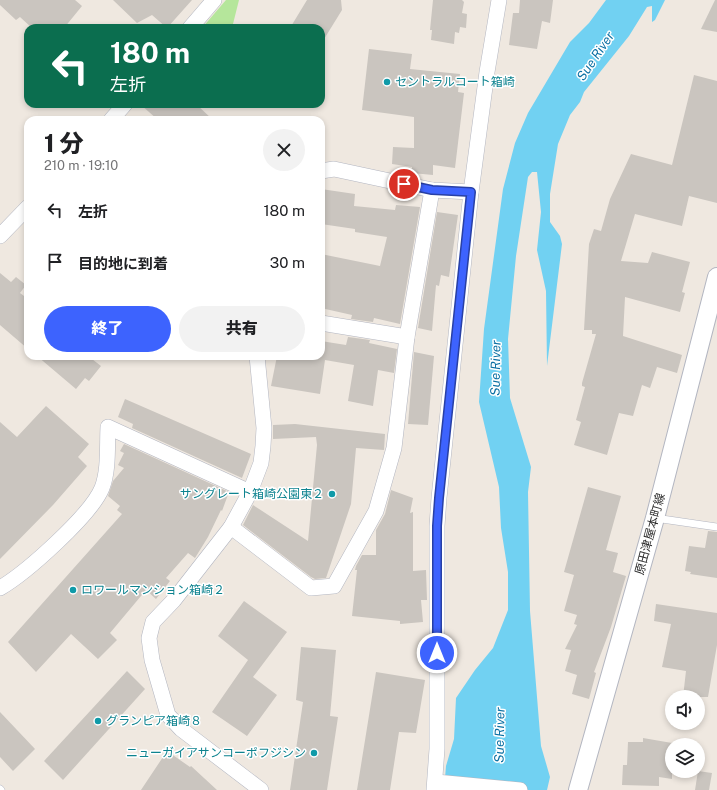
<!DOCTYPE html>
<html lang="ja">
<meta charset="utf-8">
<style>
:root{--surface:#fff;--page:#f2f2f2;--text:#202124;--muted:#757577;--accent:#3d63fe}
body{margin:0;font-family:"Public Sans","Noto Sans JP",sans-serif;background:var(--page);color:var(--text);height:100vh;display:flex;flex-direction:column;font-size:15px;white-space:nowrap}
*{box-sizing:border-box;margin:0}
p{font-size:13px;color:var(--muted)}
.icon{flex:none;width:22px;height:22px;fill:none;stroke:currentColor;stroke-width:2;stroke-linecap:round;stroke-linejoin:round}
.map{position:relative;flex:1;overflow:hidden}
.drawer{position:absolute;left:24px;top:116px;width:301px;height:244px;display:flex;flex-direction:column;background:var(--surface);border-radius:12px;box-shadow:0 2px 6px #0003}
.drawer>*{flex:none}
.guide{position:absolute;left:24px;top:24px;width:301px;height:84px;border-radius:12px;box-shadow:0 2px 6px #0003;background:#0b6e4f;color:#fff;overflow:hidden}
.buttons{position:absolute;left:665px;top:690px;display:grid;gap:8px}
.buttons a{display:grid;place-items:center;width:40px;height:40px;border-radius:50%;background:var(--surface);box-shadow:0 2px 6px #0003;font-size:20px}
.pin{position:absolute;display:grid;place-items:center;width:34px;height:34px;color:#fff;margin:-17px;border:2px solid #fff;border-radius:50%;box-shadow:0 1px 4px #0007}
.me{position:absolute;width:44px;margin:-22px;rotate:0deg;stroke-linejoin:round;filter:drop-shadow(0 0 3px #0008)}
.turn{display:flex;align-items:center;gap:14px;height:84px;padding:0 20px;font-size:18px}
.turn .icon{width:52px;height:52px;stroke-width:2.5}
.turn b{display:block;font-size:28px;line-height:34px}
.round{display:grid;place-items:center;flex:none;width:42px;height:42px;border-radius:21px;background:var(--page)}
.headline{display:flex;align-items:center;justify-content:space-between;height:68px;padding:0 20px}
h1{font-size:24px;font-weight:800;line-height:30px}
.cta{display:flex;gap:8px;margin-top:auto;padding:8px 20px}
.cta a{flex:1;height:46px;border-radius:24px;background:var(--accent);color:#fff;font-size:16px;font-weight:800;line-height:46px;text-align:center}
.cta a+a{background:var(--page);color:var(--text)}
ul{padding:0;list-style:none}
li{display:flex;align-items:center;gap:12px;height:52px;padding:0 20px}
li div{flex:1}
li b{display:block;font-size:15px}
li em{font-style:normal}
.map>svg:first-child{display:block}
.green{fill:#b5e69b}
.water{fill:#71d1f2}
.building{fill:#cac5bf}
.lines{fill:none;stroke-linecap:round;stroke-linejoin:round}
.service-casing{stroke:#b3b6c1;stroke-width:8}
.minor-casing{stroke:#b3b6c1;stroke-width:16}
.tertiary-casing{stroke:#b3b6c1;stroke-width:20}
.service{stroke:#fff;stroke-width:7}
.minor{stroke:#fff;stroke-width:15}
.tertiary{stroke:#fff;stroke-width:18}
.route-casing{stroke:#2840a5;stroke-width:10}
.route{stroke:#3d63fe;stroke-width:7}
.culture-dot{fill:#0f9aa8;stroke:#fff;stroke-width:1.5}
.labels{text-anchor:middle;stroke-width:3;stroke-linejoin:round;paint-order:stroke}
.culture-label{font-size:12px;fill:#0d838f;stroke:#fff;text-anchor:start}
.street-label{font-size:12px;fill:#2d2d2d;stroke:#fff}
.water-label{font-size:13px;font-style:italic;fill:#0b70a3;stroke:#fff}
</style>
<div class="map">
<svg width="717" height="790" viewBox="0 0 717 790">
<rect width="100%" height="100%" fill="#efe8e0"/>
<path class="green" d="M226 0H239L232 28H202Z"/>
<path class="water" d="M606 0H665L655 20 652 22V6L647 7 629 36 584 92 580 102 570 115 558 144 550 194V222L560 236 562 244 547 366 546 291 537 250 541 212 537 172H532L528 177 516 256 508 339 510 398 531 467 528 492 530 611 541 746 550 777 547 790H444L446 766 454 739 456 698 475 670 493 648 508 610V572L501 528 499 487 479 402 484 329 503 189 515 143 528 113 570 42 589 23Z"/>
<g class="building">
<path d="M0 0H75L82 6 64 28H32L20 17 16 20 0 5Z"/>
<path d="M113 0H192L167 28 152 15 137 23Z"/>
<path d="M307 0H341L342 10 321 44V28H290Z"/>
<path d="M433 0H462L464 2 462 13 467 14 466 28 460 27 459 33 455 32 454 44 431 40 432 30H430Z"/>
<path d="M520 0H553L550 23 542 21 537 49 509 45 513 13H519Z"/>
<path d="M715 0H717V32L701 29Z"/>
<path d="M369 49 412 54 410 69 460 74 458 92 464 93 455 168 433 165V175L412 173V167L392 164 393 147 414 148V117L362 110Z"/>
<path d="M694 75 717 81V203L689 196 682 226 635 214 621 261 648 263 652 252 690 262 682 292 685 293 680 312 625 297 623 336 682 355 677 373 657 367 650 388 642 385 633 416 619 413 607 455 574 445 581 422 576 420 585 387 582 386V383L596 334H592V330H584L589 244 594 229 601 231 610 199 631 154 672 165Z"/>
<path d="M140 104H196L213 120H158Z"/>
<path d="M321 189 355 194 354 206 395 210 396 205 420 207 400 324 374 318 373 322 351 319 352 315 321 308V254L380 266 387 237 355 232V229L321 224Z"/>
<path d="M437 212 458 215 449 277 441 275 439 286 436 285 432 331 418 328Z"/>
<path d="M0 273 11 282 16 277 26 285 20 293 28 299V349L0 325Z"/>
<path d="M348 337 370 340 369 343 397 349 394 373 378 370 373 406 348 401 354 365 325 360 320 394 271 386 277 356H321V341L346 345Z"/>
<path d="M414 352 434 356 428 425 408 424Z"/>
<path d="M37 356H88L101 366 89 381 85 378 76 389Z"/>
<path d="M125 399 251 454 242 478 132 428 133 424 118 417Z"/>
<path d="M46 406 89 444 78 457 87 466 53 505 0 559V422L17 437Z"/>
<path d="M295 424 385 434 384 450 356 448 351 504 326 578 315 579 311 577 243 525 253 505 308 541 317 445 316 437 273 439V425Z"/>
<path d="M124 444 229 492 222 511 221 510 208 537 195 558 188 553 166 578 170 581 156 599 146 590 110 633 117 640 98 659 71 634 36 672 8 642 122 514 117 510 120 506 108 496 113 481 124 468 118 465 124 453 120 451Z"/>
<path d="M588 487 621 496 606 550 618 553 613 572 626 576 611 627 594 672 596 673 589 699 572 694 577 675 565 671 571 650 565 649 577 625 574 624 577 615 564 611 574 575 564 572Z"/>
<path d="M391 490 413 498 410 513 413 512V571L426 570 427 600H421L423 622 400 624V621L352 616 357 570H355L356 566 362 555H376V530L385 514Z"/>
<path d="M708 531 717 532V578L690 574 691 572 685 571 689 546 705 548Z"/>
<path d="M244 601 287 632 253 677 277 695 247 736 212 712 248 660 218 636Z"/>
<path d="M656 604 717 613V645L708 697H683L686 671 662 667 671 624 654 621Z"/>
<path d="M301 647 336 650 330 716 338 717 327 790H290L303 702 296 700Z"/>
<path d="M127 671 145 689 63 780 44 761Z"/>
<path d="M376 672 425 680 416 733 399 732 390 790H357Z"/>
<path d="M0 712 35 749 13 771 0 757Z"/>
<path d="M643 738 672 743V779L659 777V786L622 785 623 765H627L628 742H643Z"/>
<path d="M167 751 190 767 191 766 217 790H141Z"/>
<path d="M698 771 712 773 709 790H695Z"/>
</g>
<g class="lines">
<defs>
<g id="service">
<path d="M655 518 717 527"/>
<path d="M0 789 1 790"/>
</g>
<g id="minor">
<path d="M190 28 214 0"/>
<path d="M111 120 125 104"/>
<path d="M321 171 334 169 432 190 471 192"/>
<path d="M0 236 28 207"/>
<path d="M321 323 407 337"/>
<path d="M257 356 264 428 263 446 261 463 250 492 231 527 174 600 153 622 149 638 152 660 168 715 181 729 261 790"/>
<path d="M231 527 311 588 334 586 376 511 394 448 407 337 432 190"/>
<path d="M0 588C26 573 91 515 102 488 109 470 107 446 108 427L250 492"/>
<path d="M436 782 520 790"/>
<path d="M434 790 437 749V526L439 498 471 192 487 72 499 0"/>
</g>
<path id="tertiary" d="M578 790 655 518 717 277"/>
</defs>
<use href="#service" class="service-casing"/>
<use href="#minor" class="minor-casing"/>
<use href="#tertiary" class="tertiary-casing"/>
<use href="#service" class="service"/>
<use href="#minor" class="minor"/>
<use href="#tertiary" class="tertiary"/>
</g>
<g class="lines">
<defs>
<path id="route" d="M404 184 432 190 471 192 439 498 437 526V653"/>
</defs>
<use href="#route" class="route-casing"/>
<use href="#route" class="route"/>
</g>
<g class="culture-dot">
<circle cx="387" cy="82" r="4"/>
<circle cx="332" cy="494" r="4"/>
<circle cx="73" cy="590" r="4"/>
<circle cx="98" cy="721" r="4"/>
<circle cx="314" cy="753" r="4"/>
</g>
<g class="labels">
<g class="culture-label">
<text x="395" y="86">セントラルコート箱崎</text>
<text x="324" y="498" text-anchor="end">サングレート箱崎公園東２</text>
<text x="81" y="594">ロワールマンション箱崎２</text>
<text x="106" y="725">グランピア箱崎８</text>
<text x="306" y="757" text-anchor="end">ニューガイアサンコーポフジシン</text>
</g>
<g class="street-label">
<text transform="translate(650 534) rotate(-75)" y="4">原田津屋本町線</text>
</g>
<g class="water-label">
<text transform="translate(595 56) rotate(-56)" y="5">Sue River</text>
<text transform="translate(495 368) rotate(-89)" y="5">Sue River</text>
<text transform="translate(499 735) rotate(-89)" y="5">Sue River</text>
</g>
</g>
</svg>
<div class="buttons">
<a><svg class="icon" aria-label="sound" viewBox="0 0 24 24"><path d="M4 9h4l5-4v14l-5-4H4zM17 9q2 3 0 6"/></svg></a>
<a><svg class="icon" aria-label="layers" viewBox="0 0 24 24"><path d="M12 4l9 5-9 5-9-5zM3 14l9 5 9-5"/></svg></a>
</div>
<div class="pin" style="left:404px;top:184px;background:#d93025"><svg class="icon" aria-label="arrive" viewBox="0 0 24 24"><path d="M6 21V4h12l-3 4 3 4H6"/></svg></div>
<svg class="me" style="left:437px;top:653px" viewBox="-20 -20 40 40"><circle r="17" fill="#3d63fe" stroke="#fff" stroke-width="3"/><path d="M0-11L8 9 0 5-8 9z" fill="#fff"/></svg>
<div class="guide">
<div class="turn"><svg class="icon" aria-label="left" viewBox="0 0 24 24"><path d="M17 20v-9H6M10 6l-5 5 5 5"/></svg><div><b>180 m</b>左折</div></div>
</div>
<section class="drawer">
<div class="headline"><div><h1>1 分</h1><p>210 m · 19:10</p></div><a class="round"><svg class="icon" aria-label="close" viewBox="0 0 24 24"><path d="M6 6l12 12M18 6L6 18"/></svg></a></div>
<ul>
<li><svg class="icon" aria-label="left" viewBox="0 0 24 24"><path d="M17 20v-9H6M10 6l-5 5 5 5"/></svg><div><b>左折</b></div><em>180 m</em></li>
<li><svg class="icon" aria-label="arrive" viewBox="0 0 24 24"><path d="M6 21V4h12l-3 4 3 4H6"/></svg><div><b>目的地に到着</b></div><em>30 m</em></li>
</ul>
<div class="cta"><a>終了</a><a>共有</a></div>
</section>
</div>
